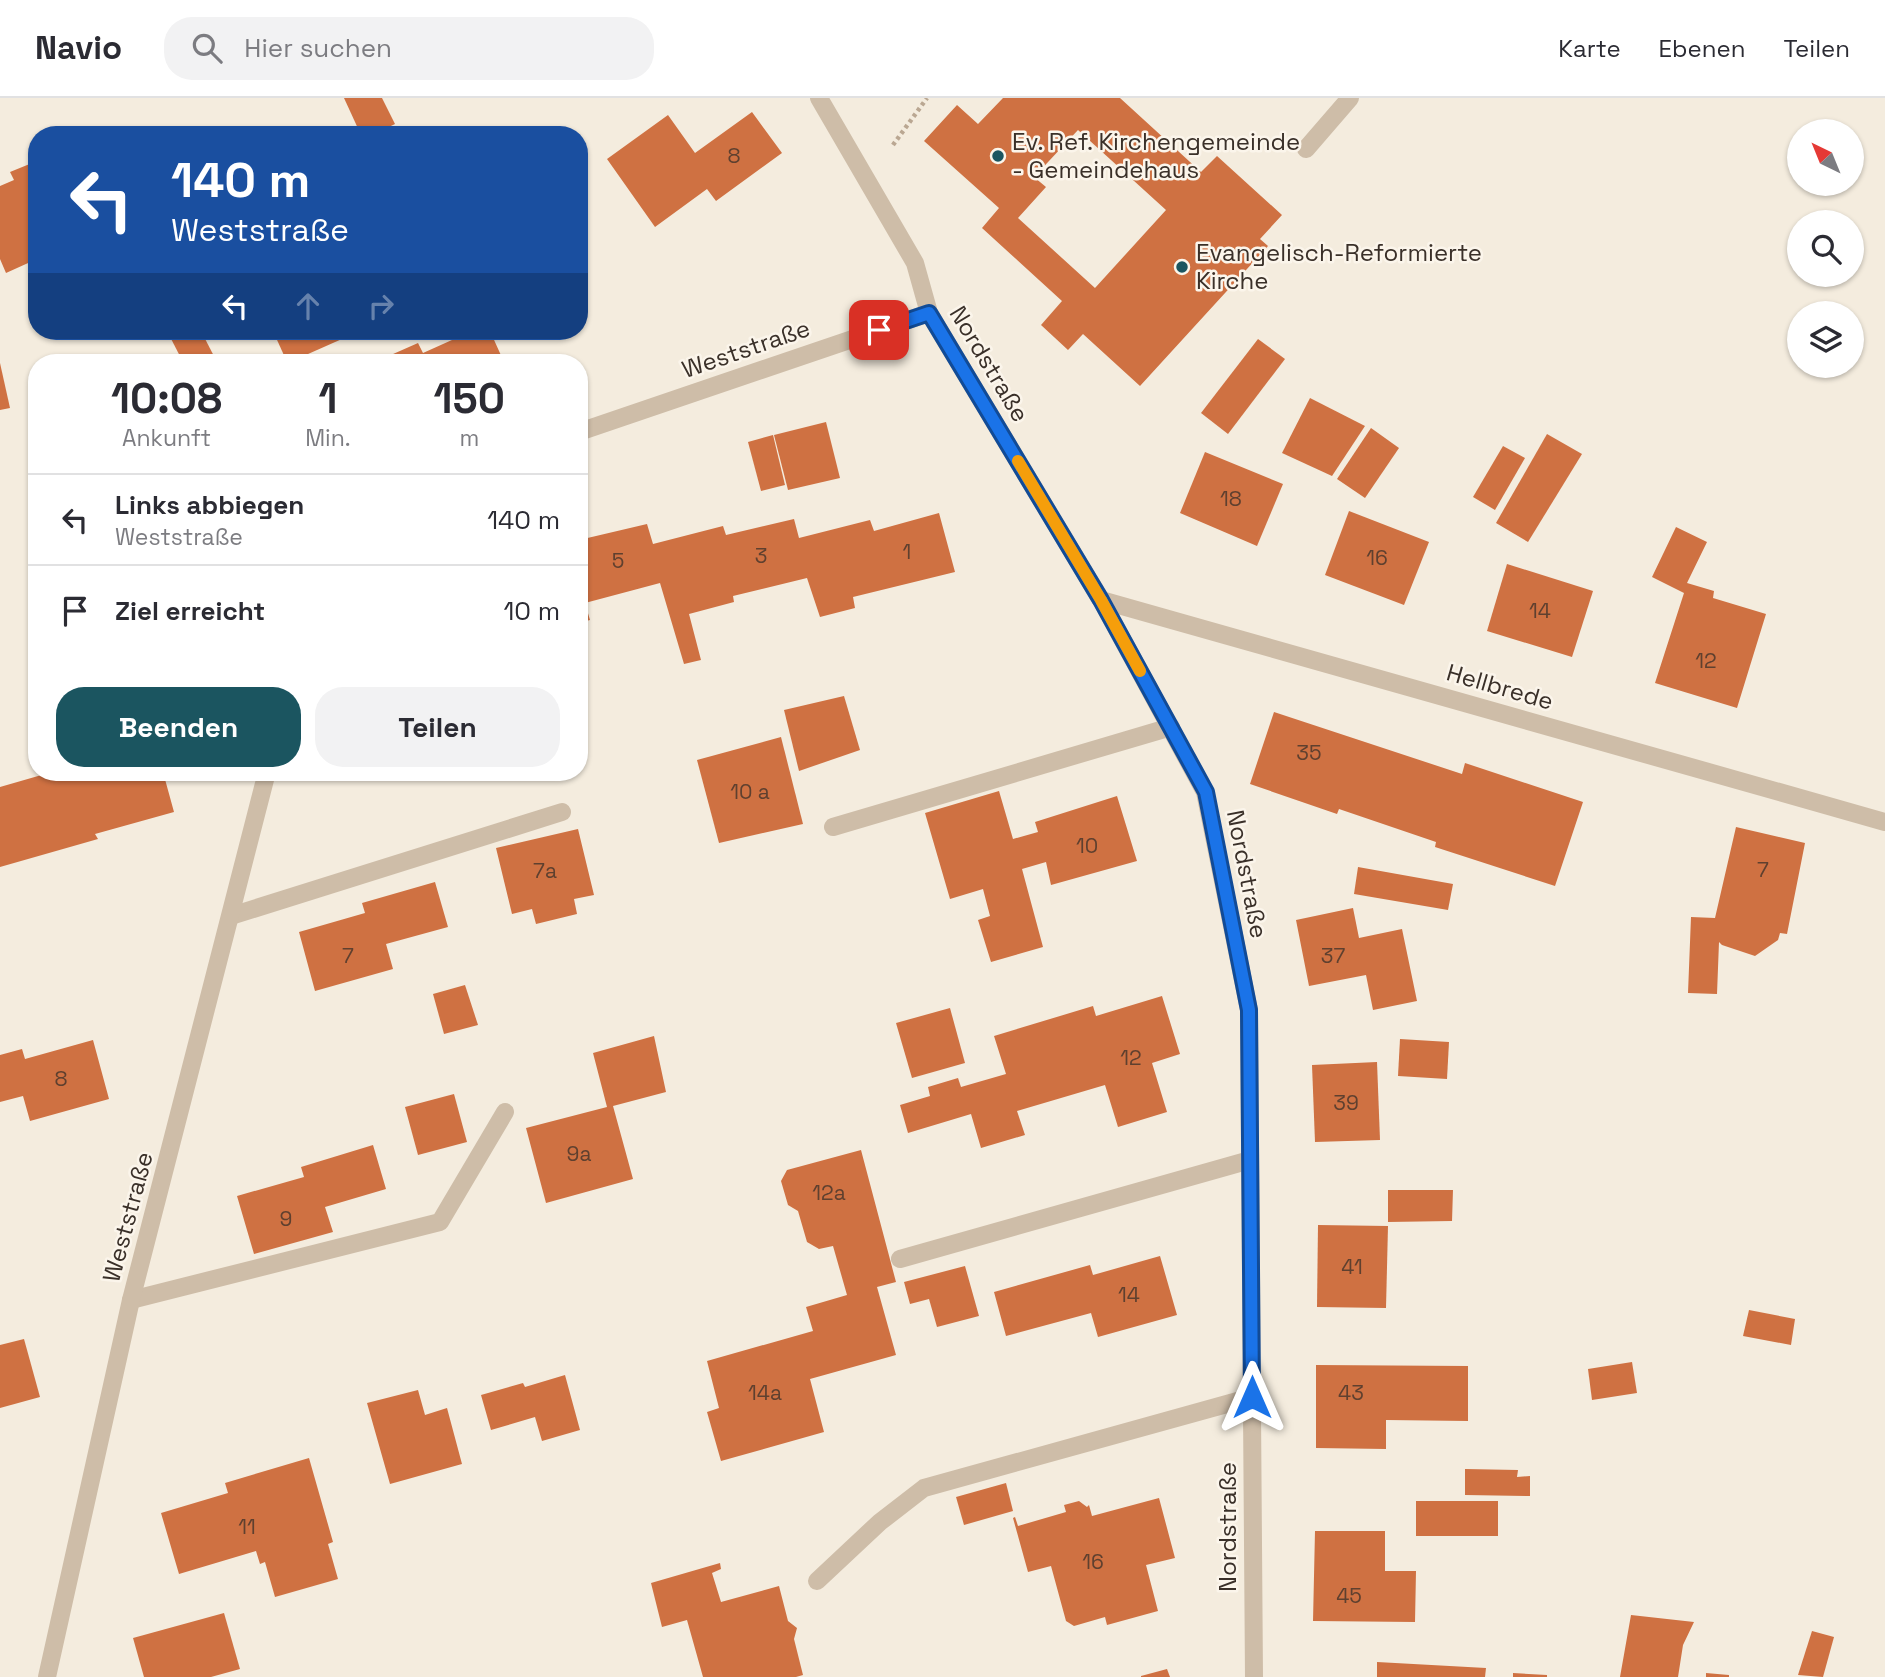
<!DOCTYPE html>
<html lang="de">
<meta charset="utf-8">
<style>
:root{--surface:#fff;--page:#f2f2f3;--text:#2b2b33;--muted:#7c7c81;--line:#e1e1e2;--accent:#1b5560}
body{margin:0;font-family:"Space Grotesk",sans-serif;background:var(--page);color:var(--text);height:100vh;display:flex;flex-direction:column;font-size:26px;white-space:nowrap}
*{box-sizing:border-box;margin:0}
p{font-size:23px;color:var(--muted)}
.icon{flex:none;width:38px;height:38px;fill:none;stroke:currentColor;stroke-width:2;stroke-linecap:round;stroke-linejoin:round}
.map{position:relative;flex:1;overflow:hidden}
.drawer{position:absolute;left:28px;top:256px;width:560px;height:427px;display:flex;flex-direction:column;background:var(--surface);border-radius:28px;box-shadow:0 2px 5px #0004}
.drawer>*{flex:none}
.banner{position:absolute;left:28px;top:28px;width:560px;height:214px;border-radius:28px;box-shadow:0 2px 5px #0004;background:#1a4fa0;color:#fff;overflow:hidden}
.needle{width:46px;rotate:317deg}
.tools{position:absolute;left:1787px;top:21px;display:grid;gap:14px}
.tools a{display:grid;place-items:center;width:77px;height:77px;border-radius:50%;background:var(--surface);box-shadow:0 2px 5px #0004;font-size:35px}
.pin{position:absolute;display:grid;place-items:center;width:60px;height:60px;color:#fff;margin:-30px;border-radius:14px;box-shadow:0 4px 10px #0006}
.me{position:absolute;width:77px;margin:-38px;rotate:0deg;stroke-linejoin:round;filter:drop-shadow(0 0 5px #0008)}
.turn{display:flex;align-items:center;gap:24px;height:147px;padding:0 28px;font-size:32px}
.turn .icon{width:91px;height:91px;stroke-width:2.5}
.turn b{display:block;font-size:49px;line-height:60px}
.lanes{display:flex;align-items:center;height:66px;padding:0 28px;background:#0003;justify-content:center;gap:35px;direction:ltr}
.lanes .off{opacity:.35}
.eta{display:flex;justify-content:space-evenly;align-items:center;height:119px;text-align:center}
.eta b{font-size:42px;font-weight:700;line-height:49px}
.primary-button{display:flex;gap:14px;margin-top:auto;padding:14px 28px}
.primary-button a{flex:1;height:80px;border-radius:28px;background:var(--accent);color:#fff;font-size:28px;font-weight:700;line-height:80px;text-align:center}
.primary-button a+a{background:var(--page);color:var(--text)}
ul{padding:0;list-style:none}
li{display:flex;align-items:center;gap:21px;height:91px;padding:0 28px;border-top:2px solid var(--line)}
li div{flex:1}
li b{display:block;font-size:26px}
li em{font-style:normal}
header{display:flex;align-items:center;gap:42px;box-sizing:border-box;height:98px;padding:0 35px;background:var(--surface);border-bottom:2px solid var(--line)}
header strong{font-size:33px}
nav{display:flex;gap:38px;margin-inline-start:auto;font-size:24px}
.search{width:490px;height:63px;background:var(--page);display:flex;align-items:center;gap:18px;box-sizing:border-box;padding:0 24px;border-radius:28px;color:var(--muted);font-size:26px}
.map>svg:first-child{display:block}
.building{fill:#cf7142;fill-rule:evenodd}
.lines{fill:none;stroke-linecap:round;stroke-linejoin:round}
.path{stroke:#baa792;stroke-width:4.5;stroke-dasharray:3.5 3.5;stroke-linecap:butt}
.service{stroke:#cebda8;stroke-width:18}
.minor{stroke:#cebda8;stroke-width:18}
.route-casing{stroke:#114b97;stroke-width:18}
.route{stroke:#1a73e8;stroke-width:12}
.slow{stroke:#f59e0b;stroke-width:12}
.poi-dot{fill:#1b5560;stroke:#fbf5eb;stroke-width:2.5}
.labels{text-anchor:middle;stroke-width:5;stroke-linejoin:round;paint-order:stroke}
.number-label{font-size:21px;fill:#5f402f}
.poi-label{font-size:24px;fill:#3a3029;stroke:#fbf5eb;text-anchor:start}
.street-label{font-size:24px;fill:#3a3029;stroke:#fbf5eb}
</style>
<header>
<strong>Navio</strong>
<div class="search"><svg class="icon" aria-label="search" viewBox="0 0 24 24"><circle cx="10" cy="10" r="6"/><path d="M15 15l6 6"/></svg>Hier suchen</div>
<nav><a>Karte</a><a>Ebenen</a><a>Teilen</a></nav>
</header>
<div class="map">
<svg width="1885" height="1579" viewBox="0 0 1885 1579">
<rect width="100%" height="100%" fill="#f4ecde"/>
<g class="building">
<path d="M344 0H382L395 26 372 37H361Z"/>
<path d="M1003 0H1120L1201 74 1217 58 1282 117 1260 141 1268 148 1140 288 1083 236 1068 252 1041 227 1062 203 982 130 999 110 924 43 957 7 978 26ZM1078 32 1166 112 1095 190 1018 120 1046 89 1034 79Z"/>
<path d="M752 14 782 55 716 103 707 91 655 129 607 61 668 17 695 55Z"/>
<path d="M37 63V161L6 175 0 161V88L14 82 10 74Z"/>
<path d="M167 233H201L217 264H183Z"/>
<path d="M273 233H360L290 264H287Z"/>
<path d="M472 233H490L504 264H375L418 245 423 255Z"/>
<path d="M1258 241 1285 261 1228 336 1201 315Z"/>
<path d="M0 265 10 310 0 312Z"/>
<path d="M1310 300 1365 328 1332 378 1282 355Z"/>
<path d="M826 324 840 380 788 392 774 337Z"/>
<path d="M1371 330 1399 350 1365 400 1337 381Z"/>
<path d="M1547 336 1582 356 1528 444 1496 425Z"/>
<path d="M773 337 785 387 761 393 748 344Z"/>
<path d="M1503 348 1525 360 1495 412 1473 399Z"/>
<path d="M1205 354 1283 386 1257 448 1180 415Z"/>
<path d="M1349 413 1429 444 1404 507 1325 477Z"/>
<path d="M939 415 955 474 853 499 855 510 820 519 807 480 733 498 734 504 689 516 701 562 684 566 660 485 585 505 590 522 579 525V442L647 426 653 446 723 428 726 437 794 421 799 440 870 422 874 433Z"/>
<path d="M1676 429 1707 444 1687 485 1714 493 1713 500 1766 516 1737 610 1655 585 1684 495 1652 479Z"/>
<path d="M1507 466 1593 493 1572 559 1487 533Z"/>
<path d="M844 598 860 652 799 673 784 612Z"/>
<path d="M1274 614 1462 676 1465 665 1583 704 1555 788 1435 749 1436 744 1339 711 1337 716 1250 686Z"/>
<path d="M781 639 803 726 719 745 697 662Z"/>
<path d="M52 674H163L174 714 95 736 98 741 0 769V689Z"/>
<path d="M999 693 1013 741 1038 734 1035 724 1117 698 1137 763 1051 787 1046 764 1022 771 1043 849 991 864 978 822 990 818 983 791 950 801 925 715Z"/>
<path d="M1736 729 1805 745 1787 836 1780 835 1778 842 1755 858 1722 847 1719 844 1717 896 1688 895 1691 819 1715 820Z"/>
<path d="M578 731 594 797 574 801 577 816 536 826 532 811 512 816 496 750Z"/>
<path d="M1358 769 1453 786 1448 812 1354 796Z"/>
<path d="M435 784 448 829 386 846 393 871 315 893 299 834 365 815 362 805Z"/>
<path d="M1353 810 1359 840 1402 831 1417 903 1373 912 1366 877 1309 888 1296 822Z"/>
<path d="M465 887 478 927 444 936 433 896Z"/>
<path d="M1162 898 1180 956 1152 965 1167 1014 1118 1029 1105 987 1017 1013 1025 1037 981 1050 971 1016 908 1035 900 1007 930 998 928 989 958 980 961 989 1006 976 994 938 1093 908 1096 918Z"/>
<path d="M950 910 965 965 912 980 896 925Z"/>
<path d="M654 938 666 994 613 1008 633 1081 546 1105 526 1030 607 1009 593 955Z"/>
<path d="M1400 941 1449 944 1447 981 1398 978Z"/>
<path d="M93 942 109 1001 30 1023 23 998 0 1004V957L22 951 25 961Z"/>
<path d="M1377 964 1380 1042 1315 1044 1312 967Z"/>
<path d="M454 996 467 1044 418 1057 405 1009Z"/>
<path d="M373 1047 386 1091 325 1109 333 1134 254 1156 237 1098 304 1079 301 1069Z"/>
<path d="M861 1052 896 1184 877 1189 896 1257 810 1281 824 1334 721 1363 707 1314 719 1310 707 1263 813 1233 806 1209 847 1197 833 1148 819 1151 807 1144 798 1113 788 1107 781 1083 787 1072Z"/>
<path d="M1388 1092H1453L1452 1123 1388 1124Z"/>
<path d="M1318 1127 1388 1128 1386 1210 1317 1209Z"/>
<path d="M1160 1158 1177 1217 1098 1239 1091 1215 1006 1238 994 1194 1090 1167 1093 1177Z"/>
<path d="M965 1168 979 1218 937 1229 929 1201 910 1206 904 1184Z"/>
<path d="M1749 1212 1795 1221 1791 1247 1743 1238Z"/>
<path d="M24 1241 40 1299 0 1310V1247Z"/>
<path d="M1632 1264 1637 1295 1592 1302 1588 1271Z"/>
<path d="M1316 1267 1468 1268V1323L1386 1322V1351L1316 1350Z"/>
<path d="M565 1277 580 1332 542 1343 535 1319 491 1332 481 1297 523 1285 525 1289Z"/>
<path d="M418 1292 425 1317 447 1310 462 1366 390 1386 367 1305Z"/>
<path d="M309 1360 333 1444 328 1446 338 1481 275 1499 265 1464 260 1466 256 1453 179 1476 161 1415 228 1395 225 1385Z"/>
<path d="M1465 1371 1518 1372 1517 1379 1530 1378V1398L1465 1397Z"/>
<path d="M1006 1385 1013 1413 964 1427 956 1399Z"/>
<path d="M1159 1400 1175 1460 1146 1467 1158 1513 1107 1527 1105 1519 1074 1528 1066 1523 1051 1468 1028 1474 1013 1420 1015 1419 1018 1428 1066 1414 1064 1407 1079 1403 1087 1409 1089 1407 1092 1418Z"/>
<rect x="1416" y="1403" width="82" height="35"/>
<path d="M1315 1433H1385V1473H1416L1415 1524 1313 1523Z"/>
<path d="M720 1465 721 1471 712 1475 721 1504 779 1488 788 1523 797 1530 794 1541 803 1577 796 1579H703L687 1522 662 1529 651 1485Z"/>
<path d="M224 1515 240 1571 211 1579H144L133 1540Z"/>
<path d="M1631 1517 1694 1524 1683 1547 1678 1579H1620Z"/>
<path d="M1812 1533 1834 1539 1823 1579 1798 1577Z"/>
<path d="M1377 1564 1486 1570 1485 1579H1377Z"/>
<path d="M1167 1571 1170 1579H1141V1578Z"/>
<path d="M1513 1575 1547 1577V1579H1513Z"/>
<path d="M1706 1575 1729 1577V1579H1706Z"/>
</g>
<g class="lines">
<path class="path" d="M893 47 927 0"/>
<g class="service">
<path d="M1306 51 1350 0"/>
<path d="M833 729 1171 629"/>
<path d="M231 818 562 714"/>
<path d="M900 1161 1250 1062"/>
<path d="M131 1202 440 1124 505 1014"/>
<path d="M817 1483 880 1424 924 1390 1252 1299"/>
</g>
<g class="minor">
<path d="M819 0 915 165 929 215 1101 502 1205 694 1249 912 1254 1579"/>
<path d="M579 334 929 215"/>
<path d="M1101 502 1885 724"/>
<path d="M47 1579 131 1202 267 674"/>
</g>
</g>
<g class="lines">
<defs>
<path id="route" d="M879 232 929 215 1101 502 1206 694 1249 912 1252 1299"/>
</defs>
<use href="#route" class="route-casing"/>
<use href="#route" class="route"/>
<path class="slow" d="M1018 363 1101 502 1140 573"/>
</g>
<g class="poi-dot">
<circle cx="998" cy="58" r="7"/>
<circle cx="1182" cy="169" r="7"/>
</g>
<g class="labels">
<g class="number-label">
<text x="734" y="65">8</text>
<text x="1231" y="408">18</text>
<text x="907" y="461">1</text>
<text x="761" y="465">3</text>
<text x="1377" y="467">16</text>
<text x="618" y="470">5</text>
<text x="1540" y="520">14</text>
<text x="1706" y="570">12</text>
<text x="1309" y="662">35</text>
<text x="750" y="701">10 a</text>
<text x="1087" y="755">10</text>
<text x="1763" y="779">7</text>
<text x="545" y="780">7a</text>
<text x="348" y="865">7</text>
<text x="1333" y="865">37</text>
<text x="1131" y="967">12</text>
<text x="61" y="988">8</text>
<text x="1346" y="1012">39</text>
<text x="579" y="1063">9a</text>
<text x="829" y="1102">12a</text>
<text x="286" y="1128">9</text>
<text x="1352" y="1176">41</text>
<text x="1129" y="1204">14</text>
<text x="765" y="1302">14a</text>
<text x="1351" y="1302">43</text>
<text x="247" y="1436">11</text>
<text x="1093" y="1471">16</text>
<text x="1349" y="1505">45</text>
</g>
<g class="poi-label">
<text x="1012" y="52">Ev. Ref. Kirchengemeinde<tspan x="1012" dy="28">- Gemeindehaus</tspan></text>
<text x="1196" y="163">Evangelisch-Reformierte<tspan x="1196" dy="28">Kirche</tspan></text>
</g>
<g class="street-label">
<text transform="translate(746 251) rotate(-19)" y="8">Weststraße</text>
<text transform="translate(989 266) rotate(59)" y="8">Nordstraße</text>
<text transform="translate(1500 589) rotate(16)" y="8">Hellbrede</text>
<text transform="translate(1247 776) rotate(79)" y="8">Nordstraße</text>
<text transform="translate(128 1119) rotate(-75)" y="8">Weststraße</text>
<text transform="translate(1228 1429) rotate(-90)" y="8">Nordstraße</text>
</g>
</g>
</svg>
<div class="tools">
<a><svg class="needle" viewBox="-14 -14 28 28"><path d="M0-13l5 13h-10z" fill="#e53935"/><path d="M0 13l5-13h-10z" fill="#7c7c81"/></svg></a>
<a><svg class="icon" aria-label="search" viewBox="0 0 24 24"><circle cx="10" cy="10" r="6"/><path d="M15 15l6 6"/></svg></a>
<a><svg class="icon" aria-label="layers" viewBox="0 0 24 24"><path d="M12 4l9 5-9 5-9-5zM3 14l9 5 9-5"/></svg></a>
</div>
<div class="pin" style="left:879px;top:232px;background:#d93025"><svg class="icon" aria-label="arrive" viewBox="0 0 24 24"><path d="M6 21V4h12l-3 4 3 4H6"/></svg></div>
<svg class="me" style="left:1252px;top:1299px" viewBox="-20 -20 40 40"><path d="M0-17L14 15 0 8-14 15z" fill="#1a73e8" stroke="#fff" stroke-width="4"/></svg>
<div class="banner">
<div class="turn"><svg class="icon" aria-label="left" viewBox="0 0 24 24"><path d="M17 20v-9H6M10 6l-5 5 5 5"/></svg><div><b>140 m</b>Weststraße</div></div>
<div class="lanes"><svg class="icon" aria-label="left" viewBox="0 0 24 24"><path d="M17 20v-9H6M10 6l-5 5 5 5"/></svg><svg class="icon off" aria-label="ahead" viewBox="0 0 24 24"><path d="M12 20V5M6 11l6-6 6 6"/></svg><svg class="icon off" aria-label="right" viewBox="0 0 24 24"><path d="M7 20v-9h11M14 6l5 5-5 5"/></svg></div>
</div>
<section class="drawer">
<div class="eta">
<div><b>10:08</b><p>Ankunft</p></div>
<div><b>1</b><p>Min.</p></div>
<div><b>150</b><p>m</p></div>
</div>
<ul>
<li><svg class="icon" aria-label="left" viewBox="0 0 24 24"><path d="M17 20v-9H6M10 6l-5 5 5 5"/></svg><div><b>Links abbiegen</b><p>Weststraße</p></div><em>140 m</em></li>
<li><svg class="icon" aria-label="arrive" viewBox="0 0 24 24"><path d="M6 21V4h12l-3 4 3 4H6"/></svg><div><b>Ziel erreicht</b></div><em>10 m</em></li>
</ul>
<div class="primary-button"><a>Beenden</a><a>Teilen</a></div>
</section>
</div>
